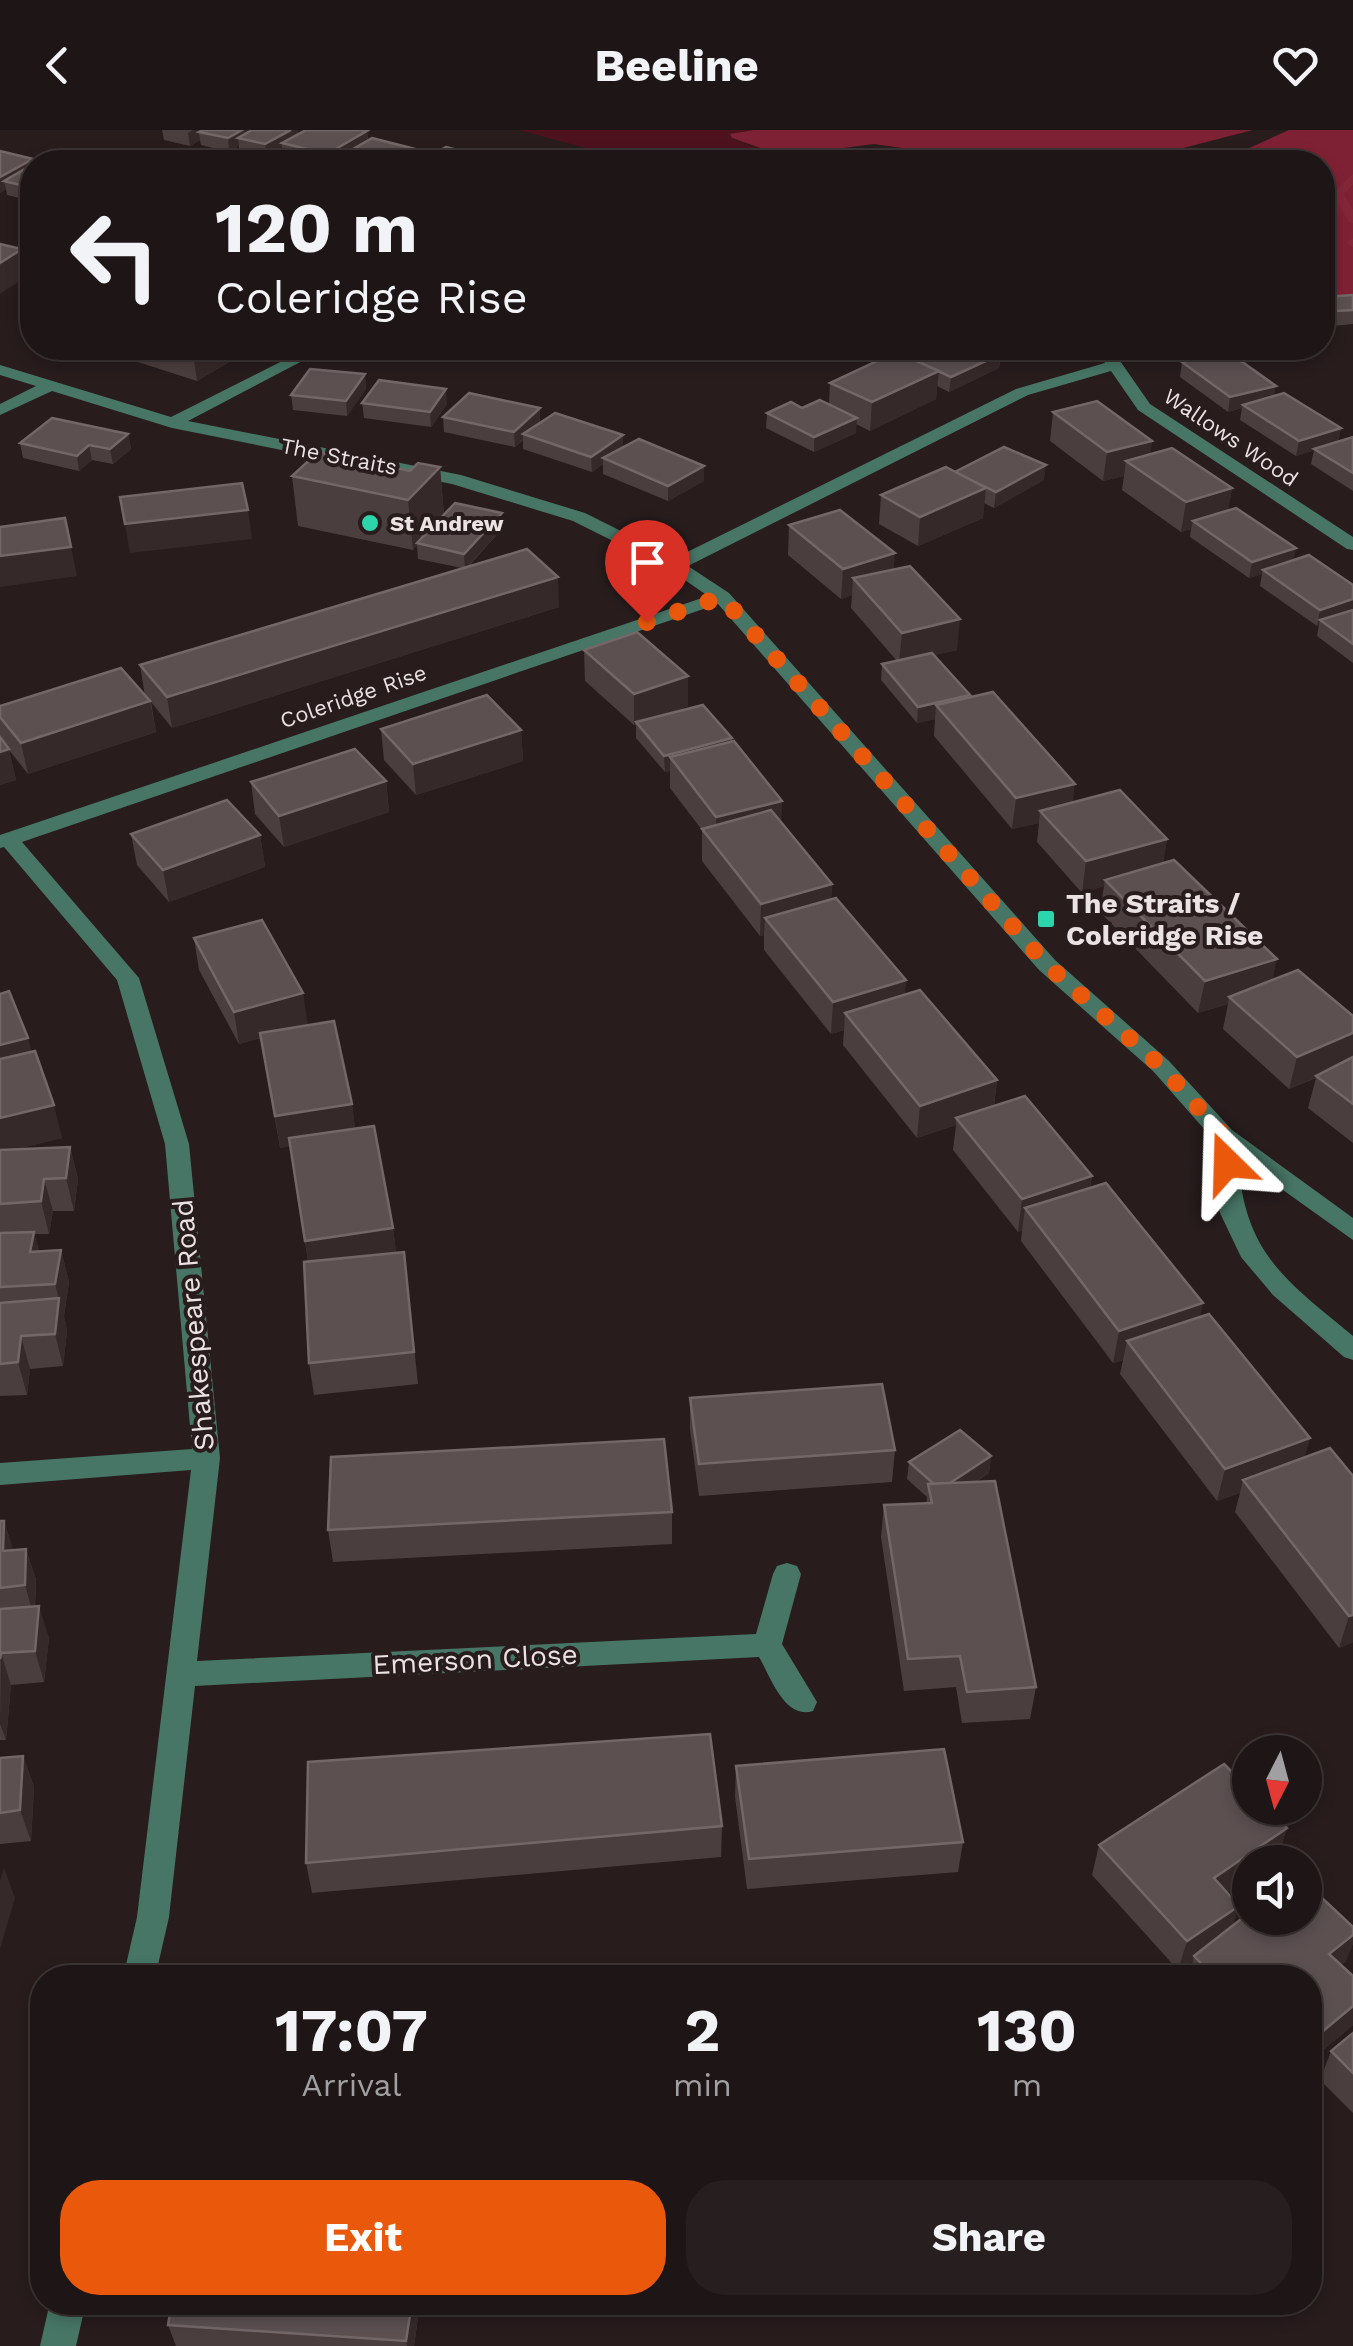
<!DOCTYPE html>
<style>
:root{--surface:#1e1516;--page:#261e1f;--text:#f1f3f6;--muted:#a19fa1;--line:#3c3435;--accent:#ea580c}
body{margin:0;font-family:"Work Sans",sans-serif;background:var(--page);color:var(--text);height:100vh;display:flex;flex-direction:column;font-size:38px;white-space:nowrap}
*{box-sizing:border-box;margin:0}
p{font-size:32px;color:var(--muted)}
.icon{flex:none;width:55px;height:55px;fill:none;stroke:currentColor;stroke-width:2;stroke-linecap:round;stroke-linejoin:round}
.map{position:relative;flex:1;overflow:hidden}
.panel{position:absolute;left:30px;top:1835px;width:1292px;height:350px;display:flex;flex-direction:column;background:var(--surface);border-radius:40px;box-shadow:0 5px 15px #0003,0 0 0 2px var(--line)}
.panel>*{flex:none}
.banner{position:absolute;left:20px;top:20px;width:1315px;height:210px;border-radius:40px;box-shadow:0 5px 15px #0003,0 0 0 2px var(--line);background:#1e1516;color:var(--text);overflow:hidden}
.needle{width:65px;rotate:186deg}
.fabs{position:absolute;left:1232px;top:1605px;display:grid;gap:20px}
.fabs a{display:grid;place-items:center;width:90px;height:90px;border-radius:50%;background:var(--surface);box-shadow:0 5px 15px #0003,0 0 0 2px var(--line);font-size:50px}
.pin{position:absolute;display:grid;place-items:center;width:85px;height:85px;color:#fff;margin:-102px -42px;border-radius:50% 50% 50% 0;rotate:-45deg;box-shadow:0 0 10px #0007}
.pin .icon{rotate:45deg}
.me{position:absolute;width:110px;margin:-55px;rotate:338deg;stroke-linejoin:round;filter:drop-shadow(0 0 8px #0008)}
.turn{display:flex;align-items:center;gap:35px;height:210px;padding:0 30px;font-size:45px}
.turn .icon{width:130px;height:130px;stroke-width:2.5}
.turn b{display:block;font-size:70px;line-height:85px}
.eta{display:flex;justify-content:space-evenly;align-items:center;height:170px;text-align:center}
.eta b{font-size:60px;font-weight:700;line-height:70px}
.cta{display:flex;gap:20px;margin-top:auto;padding:20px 30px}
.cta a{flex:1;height:115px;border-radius:40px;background:var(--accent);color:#fff;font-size:40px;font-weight:700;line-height:115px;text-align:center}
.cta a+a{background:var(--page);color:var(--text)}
header{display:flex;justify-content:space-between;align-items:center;height:130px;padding:0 30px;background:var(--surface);font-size:45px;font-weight:700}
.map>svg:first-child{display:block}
.green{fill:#4d121d}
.forest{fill:#7f2134}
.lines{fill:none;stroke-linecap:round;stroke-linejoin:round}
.stream{fill:#832638;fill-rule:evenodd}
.minor{fill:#477666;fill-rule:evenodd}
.wall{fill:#4b3e3f}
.shaded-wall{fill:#36292a}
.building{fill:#5c5051;stroke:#736768;stroke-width:2.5}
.route{stroke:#ea580c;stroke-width:18;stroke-dasharray:0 32.4}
.poi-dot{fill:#2cd5ab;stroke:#281c1d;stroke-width:4}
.labels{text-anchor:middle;stroke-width:8;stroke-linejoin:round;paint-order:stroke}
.far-street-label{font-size:22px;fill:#ebe2e3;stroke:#281c1d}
.far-poi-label{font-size:22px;font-weight:bold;fill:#ebe2e3;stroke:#281c1d;text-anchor:start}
.poi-label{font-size:28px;font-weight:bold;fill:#ebe2e3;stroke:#281c1d;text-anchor:start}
.street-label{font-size:28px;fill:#ebe2e3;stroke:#281c1d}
</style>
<header><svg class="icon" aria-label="back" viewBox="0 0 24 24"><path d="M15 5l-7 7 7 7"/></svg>Beeline<svg class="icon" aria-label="heart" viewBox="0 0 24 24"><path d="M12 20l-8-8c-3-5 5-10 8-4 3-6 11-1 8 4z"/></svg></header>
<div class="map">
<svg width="1353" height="2216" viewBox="0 0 1353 2216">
<rect width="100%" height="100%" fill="#281c1d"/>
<path class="green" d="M519 0H754L731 4 732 9 783 26 750 32H637Z"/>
<g class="forest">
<path d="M754 0H1253L1129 32 1052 29 957 32 916 20 874 14 783 26 732 8 730 4Z"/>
<path d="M1289 0H1353V179L1339 180 1323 160 1322 32H1245L1238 23Z"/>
</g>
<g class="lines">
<g class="stream">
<path d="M1353 44V54L1344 64 1353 80V93L1349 92 1332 64Z"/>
<path d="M1353 108V117L1349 116 1347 112Z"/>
</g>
<g class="minor">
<path d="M105 24 130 29 132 32 100 31V25Z"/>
<path d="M308 218H327L188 291 461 345 585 383 675 428 1016 259 1105 233 1095 218H1111L1150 274 1353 407V420L1347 419 1138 280 1111 241 1028 265 688 436 729 463 1055 830 1169 931 1232 1000 1353 1088V1110L1238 1028C1244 1123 1284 1149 1353 1206V1230L1344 1227 1273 1165 1241 1127 1220 1083 1212 1008 1153 941 1039 840 718 474 22 712 139 848 189 1014 220 1328 197 1531 756 1504 773 1444 777 1436 787 1433 797 1436 801 1444 782 1514 817 1572 813 1581C785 1590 771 1548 759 1527L195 1556 169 1787 155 1848H123L137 1787 191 1340 0 1355V1333L192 1319 165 1014 117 850 4 717 0 718V705L708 466 669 439 573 391 452 354 172 298 52 261 0 285V274L36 256 0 245V235L171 287Z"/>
<path d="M50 2172H86L76 2216H40Z"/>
</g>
</g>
<g class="wall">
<path d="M162 0H298V4L367 1 368 11 420 31 491 29V32H306L283 27 282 19 267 28 239 21V16L229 22 201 15 200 10 190 16 164 10Z"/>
<path d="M0 21 32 32V71L7 65 6 59 0 63Z"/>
<path d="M1353 165V194L1333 196 1322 184 1323 167Z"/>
<path d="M112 218H233L234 229 197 251 113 224Z"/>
<path d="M1162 218H1225L1224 222 1274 266 1341 298 1338 312 1353 307V361L1311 334 1314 320 1296 326 1240 290 1242 278 1228 282 1180 247 1182 232 1186 231H1169Z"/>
<path d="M1001 224 999 238 949 262 937 256 936 269 870 301 856 294V303L814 322 766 298 767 283 829 274 830 253 910 228Z"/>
<path d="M365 244 366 259 347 286 293 280 291 265Z"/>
<path d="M362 273 447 274 431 297 364 288Z"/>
<path d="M540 278V293L623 317 704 351 668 371 603 344V334L592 342 523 319V310L515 317 444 302 443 287Z"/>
<path d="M1053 282 1152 311 1150 324 1232 358 1228 380 1296 418 1293 430 1353 455V533L1317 506 1319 495 1317 496 1260 456 1262 444 1249 448 1190 407 1191 399 1181 402 1122 360 1124 346 1103 351 1050 311Z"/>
<path d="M128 304 131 319 113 334 92 330 79 341 23 328 20 313Z"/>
<path d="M440 337 444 385 502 383V399L468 437 559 477 172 598 151 572 156 602 28 644 9 620 16 650 0 655V576L145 566 140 535 462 438 418 429 417 415 413 420 298 396 292 346 410 341Z"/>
<path d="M955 342 1044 350 994 378 984 373 983 388 918 416 879 394 881 365Z"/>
<path d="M789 395 894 439 957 520 934 525 970 565V567L1073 672 1167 709 1163 733 1272 850 1353 886V1013L1308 978 1316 948 1289 959 1223 899 1228 874 1198 883 1100 782 1104 756 1082 763 1037 712 1039 693 1012 699 934 606 935 589 917 593 881 550 882 534 897 531 851 478 852 465 841 469 788 425Z"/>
<path d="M584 520 688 546V576L663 585 732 608V611L781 693 832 754 831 769 906 850 904 865 997 950 994 976 1092 1046 1090 1058 1200 1187 1310 1308 1304 1328 1330 1318 1353 1512 1339 1518 1235 1382 1240 1363 1217 1371 1120 1244 1123 1230 1113 1233 1021 1111 1022 1100 1018 1102 953 1020 956 995 917 1008 843 915 844 900 831 904 764 820V805L760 806 702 731V700L670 658V641L665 642 636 608V595H634L585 551Z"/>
<path d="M381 599 521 600 523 631 416 665 384 630Z"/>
<path d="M386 651 389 682 284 717 255 684 251 652Z"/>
<path d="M131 704 260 705 265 737 169 772 137 735Z"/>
<path d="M194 808 308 895 352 974 355 999 393 1098 396 1123 404 1122 418 1254 314 1265 309 1233 308 1132 291 1016 280 1018 261 908 239 914 199 840Z"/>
<path d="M0 862 32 922 62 1008 12 1020 70 1017 78 1049 74 1081H53L49 1104H34L39 1121 61 1120 69 1152 64 1186 67 1201 63 1236 30 1239 27 1265 0 1266Z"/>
<path d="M690 1268 895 1320 892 1352 699 1366 690 1300Z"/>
<path d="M991 1326 989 1343 976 1352 1036 1557 1030 1589 962 1593 956 1557 904 1561 881 1407 884 1375 926 1374 927 1367 907 1349 909 1332Z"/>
<path d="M672 1382V1414L333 1432 328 1400Z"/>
<path d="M0 1391H4L13 1420 26 1419 36 1450 35 1476 49 1508 44 1552 11 1555 6 1610H0Z"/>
<path d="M23 1626 34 1657 31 1711 0 1714V1628Z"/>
<path d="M736 1636 963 1712 958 1742 747 1759 735 1667Z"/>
<path d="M722 1696 721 1727 312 1763 306 1733Z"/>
<path d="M1287 1698 1277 1728 1250 1732V1747L1227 1763 1239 1776 1233 1795 1346 1831 1341 1835 1353 1846V1895L1310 1931V1848H1188L1193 1831 1178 1840 1092 1745 1099 1715Z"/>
<path d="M1353 1903V1983L1320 1950 1331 1921Z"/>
<path d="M172 2172H454V2175L420 2173 414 2216H176L168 2195Z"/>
</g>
<g class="shaded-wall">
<path d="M193 0H219L199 2 200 10 190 16 188 3Z"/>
<path d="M242 0H260L238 8 239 16 229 22 228 8Z"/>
<path d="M291 0H298L299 10 282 13V19L267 28 265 14Z"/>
<path d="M367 1 368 15 338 28V32H328L327 24Z"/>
<path d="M419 20 420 32H398Z"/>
<path d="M33 29 32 44 4 51 6 59 0 63V47Z"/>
<path d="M22 119 27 146 0 164V133Z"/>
<path d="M202 218H233L234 229 197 251 193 222Z"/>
<path d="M1001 224 999 238 949 262 951 247Z"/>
<path d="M939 241 936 269 870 301 872 272Z"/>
<path d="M365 244 366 259 347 286 346 271Z"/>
<path d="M1276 256 1273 271 1243 275 1242 278 1228 282 1230 267Z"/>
<path d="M446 259 447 274 431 297 430 282Z"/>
<path d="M540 278V293L523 304V309L515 317 514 302Z"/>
<path d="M857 288 856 303 814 322V307Z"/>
<path d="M1341 298 1338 313 1296 326 1299 311Z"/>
<path d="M128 304 131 319 113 334 110 319Z"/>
<path d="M623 305V320L603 328V334L592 342 591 327Z"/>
<path d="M1152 311 1148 340 1126 331 1124 346 1103 351 1107 322Z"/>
<path d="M89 315 92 330 79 341 77 326Z"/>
<path d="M1046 335 1044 350 994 378 996 362Z"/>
<path d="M704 336V351L668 371V356Z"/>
<path d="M440 337 444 386 417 413V415L413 420 408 370Z"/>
<path d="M986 358 983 388 918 416 920 387Z"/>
<path d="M1232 358 1227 388 1193 391 1191 399 1181 402 1186 372Z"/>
<path d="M248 380 252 409 130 423 125 394Z"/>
<path d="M502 383V399L465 439 464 424Z"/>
<path d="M71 417 77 446 0 457V426Z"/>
<path d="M1296 418 1293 434 1263 440 1262 444 1249 448 1252 432Z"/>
<path d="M895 423 893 453 853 448 852 465 841 469 843 439Z"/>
<path d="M558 447 559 477 172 598 167 567Z"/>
<path d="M1353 469V484L1320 490 1319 495 1317 496 1320 480Z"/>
<path d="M960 489 957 520 899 533 902 503Z"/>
<path d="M688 546V576L638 594 636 592 634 595V564Z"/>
<path d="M970 565 968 581 936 575 935 589 917 593 918 577Z"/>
<path d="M150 571 156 602 28 644 21 613Z"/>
<path d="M521 600 523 631 416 665 413 634Z"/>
<path d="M732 608V624L670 627V641L665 642 664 626Z"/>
<path d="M9 619 16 650 0 655V622Z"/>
<path d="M386 651 389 682 284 717 279 686Z"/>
<path d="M1075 654 1071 685 1040 681 1039 693 1012 699 1016 668Z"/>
<path d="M782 671 781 702 716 719V687Z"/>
<path d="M260 705 265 737 169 772 163 740Z"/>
<path d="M1167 709 1162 740 1105 750 1104 756 1082 763 1086 731Z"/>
<path d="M832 754 830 786 765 788 764 805 760 806 761 774Z"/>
<path d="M1277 829 1270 861 1229 867 1228 874 1198 883 1205 851Z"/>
<path d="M906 850 903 882 845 883 844 900 831 904 833 872Z"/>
<path d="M303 863 308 895 239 914 234 882Z"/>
<path d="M1353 903V932L1289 959 1297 927Z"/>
<path d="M28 908 36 940 0 949V915Z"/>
<path d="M997 950 993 982 956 988V995L917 1008 920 976Z"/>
<path d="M352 974 356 1006 280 1018 275 986Z"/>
<path d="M54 975 62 1008 0 1023V988Z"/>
<path d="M70 1017 78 1049 74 1081 66 1048Z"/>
<path d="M1092 1046 1087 1078H1025L1022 1100 1018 1102 1022 1069Z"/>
<path d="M44 1049 53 1081 49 1104 41 1071Z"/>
<path d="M393 1098 397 1130 310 1143 305 1111Z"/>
<path d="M34 1102 42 1134 30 1122Z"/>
<path d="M61 1120 69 1152 64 1186 67 1201 63 1236 55 1204 59 1169 55 1154Z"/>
<path d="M1203 1173 1196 1205 1127 1211 1123 1230 1113 1233 1119 1201Z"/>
<path d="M21 1206 30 1239 27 1265 18 1232Z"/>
<path d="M1310 1308 1301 1340 1243 1350 1240 1363 1217 1371 1225 1339Z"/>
<path d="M991 1326 989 1343 938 1377 940 1360Z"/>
<path d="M4 1391 14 1423 3 1421Z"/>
<path d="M26 1419 36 1450 34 1487 25 1455Z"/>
<path d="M39 1476 49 1508 44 1552 35 1521Z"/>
<path d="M1353 1485V1512L1339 1518 1349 1486Z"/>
<path d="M1 1523 11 1555 6 1610 0 1594Z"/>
<path d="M23 1626 34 1657 31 1711 20 1680Z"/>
<path d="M1287 1698 1277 1728 1271 1732H1250V1747L1205 1778 1214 1748Z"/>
<path d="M4 1738 15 1768 0 1819V1751Z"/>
<path d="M1239 1776 1230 1806 1194 1826 1193 1831 1178 1840 1187 1811Z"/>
<path d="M1353 1805V1814L1346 1831 1318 1854 1329 1824Z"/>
<path d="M1353 1876V1895L1310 1931V1912Z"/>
<path d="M412 2172H420L414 2216H407L406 2211Z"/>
</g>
<g class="building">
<path d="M203 0H242L228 8 199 2Z"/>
<path d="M252 0H291L265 14 238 8Z"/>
<path d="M306 0H361L367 1 327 24 282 13Z"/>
<path d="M372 8 419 20 398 32H358L338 28Z"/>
<path d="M446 17 491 29 485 32H418Z"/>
<path d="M0 21 33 29 0 47Z"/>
<path d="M32 35V58L4 51Z"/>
<path d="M0 114 22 119 0 133Z"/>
<path d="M1353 165V180L1336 181 1323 167Z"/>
<path d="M177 218H202L193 222Z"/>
<path d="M933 218H987L1001 224 951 247 910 228Z"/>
<path d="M1227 221 1276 256 1230 267 1182 232Z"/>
<path d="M896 222 939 241 872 272 830 253Z"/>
<path d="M310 239 365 244 346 271 291 265Z"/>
<path d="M379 250 446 259 430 282 362 273Z"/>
<path d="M469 263 540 278 514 302 443 287Z"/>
<path d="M1284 263 1341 298 1299 311 1243 275Z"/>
<path d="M820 270 857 288 814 307 767 283 791 272 802 278Z"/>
<path d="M1097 271 1152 311 1107 322 1053 282Z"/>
<path d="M555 283 623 305 591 327 523 304Z"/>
<path d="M52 288 128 304 110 319 89 315 77 326 20 313Z"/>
<path d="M1353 307V343L1314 319Z"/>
<path d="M639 309 704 336 668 356 603 328Z"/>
<path d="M1004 317 1046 335 996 362 955 342Z"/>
<path d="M1172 318 1232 358 1186 372 1126 331Z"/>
<path d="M318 322 410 341 418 333 440 337 408 370 292 346Z"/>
<path d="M946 337 986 358 920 387 881 365Z"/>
<path d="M242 353 248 380 125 394 120 367Z"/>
<path d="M455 373 502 383 464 424 417 413Z"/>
<path d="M1236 378 1296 418 1252 432 1193 391Z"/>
<path d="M840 380 895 423 843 439 789 395Z"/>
<path d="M65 388 71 417 0 426V397Z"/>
<path d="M527 419 558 447 167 567 140 535Z"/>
<path d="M1309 425 1353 455V469L1320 480 1263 440Z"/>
<path d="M910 436 960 489 902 503 853 448Z"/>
<path d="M1353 480V514L1320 490Z"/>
<path d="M637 502 688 546 634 564 584 520Z"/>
<path d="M932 523 970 565 918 577 882 534Z"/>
<path d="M121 538 150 571 21 613 0 587V576Z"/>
<path d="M993 562 1075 654 1016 668 936 575Z"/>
<path d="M487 565 521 600 413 634 381 599Z"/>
<path d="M703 575 732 608 664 626 636 592Z"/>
<path d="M0 607 9 619 0 622Z"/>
<path d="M734 611 782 671 716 687 670 627Z"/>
<path d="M355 619 386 651 279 686 251 652Z"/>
<path d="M1120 660 1167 709 1086 731 1040 681Z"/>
<path d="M227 670 260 705 163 740 131 704Z"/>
<path d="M771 680 832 754 761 774 702 699Z"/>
<path d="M1174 730 1277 829 1205 851 1105 750Z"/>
<path d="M836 768 906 850 833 872 765 788Z"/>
<path d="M262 790 303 863 234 882 194 808Z"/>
<path d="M1298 840 1353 886V903L1297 927 1229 867Z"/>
<path d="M920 860 997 950 920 976 845 883Z"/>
<path d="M9 861 28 908 0 915V864Z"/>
<path d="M334 891 352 974 275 986 260 903Z"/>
<path d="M35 921 54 975 0 988V929Z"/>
<path d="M1353 927V974L1316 946Z"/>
<path d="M1025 966 1092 1046 1022 1069 956 988Z"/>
<path d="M374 996 393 1098 305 1111 289 1008Z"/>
<path d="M70 1017 66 1048 44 1049 41 1071 0 1074V1020Z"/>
<path d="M1106 1053 1203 1173 1119 1201 1025 1078Z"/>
<path d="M34 1102 30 1122 61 1120 55 1154 0 1157V1103Z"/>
<path d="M404 1122 414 1222 309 1233 304 1132Z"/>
<path d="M59 1168 55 1204 21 1206 18 1232 0 1234V1173Z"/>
<path d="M1209 1184 1310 1308 1225 1339 1127 1211Z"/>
<path d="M882 1254 895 1320 699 1334 690 1268Z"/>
<path d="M960 1300 991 1326 950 1353 934 1354 909 1332Z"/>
<path d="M664 1309 672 1382 328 1400 331 1327Z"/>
<path d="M1330 1318 1353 1346V1485L1349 1486 1243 1350Z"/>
<path d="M995 1351 1036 1557 967 1562 960 1526 908 1529 884 1375 932 1373 928 1354Z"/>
<path d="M0 1391H4L3 1421 26 1419 25 1455 0 1458Z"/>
<path d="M39 1476 35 1521 1 1523 0 1529V1479Z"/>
<path d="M710 1604 722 1696 306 1733 308 1632Z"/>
<path d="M944 1619 963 1712 749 1729 736 1636Z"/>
<path d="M23 1626 20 1680 0 1683V1628Z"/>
<path d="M1224 1634 1250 1660V1678H1267L1287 1698 1214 1748 1239 1776 1187 1811 1099 1715Z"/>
<path d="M1305 1752 1353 1797V1805L1329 1824 1353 1846V1876L1310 1912V1848H1215L1194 1826 1250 1782V1788H1305Z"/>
<path d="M1353 1903V1943L1331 1921Z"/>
<path d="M172 2172H412L406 2211 168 2195Z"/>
</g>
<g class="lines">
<path class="route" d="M647 492 722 467 1047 835 1161 936 1224 1006 1227 1033"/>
</g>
<g class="poi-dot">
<circle cx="370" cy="393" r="10"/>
<rect x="1036" y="779" width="20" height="20" rx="5"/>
</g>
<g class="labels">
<g class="far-street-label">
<text transform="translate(1231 307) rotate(34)" y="8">Wallows Wood</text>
<text transform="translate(339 326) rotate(11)" y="8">The Straits</text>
<text transform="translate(353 566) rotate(-19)" y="8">Coleridge Rise</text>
</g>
<g class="far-poi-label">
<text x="390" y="401">St Andrew</text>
</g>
<g class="poi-label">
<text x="1066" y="783">The Straits /<tspan x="1066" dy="32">Coleridge Rise</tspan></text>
</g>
<g class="street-label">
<text transform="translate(193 1195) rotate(-95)" y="10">Shakespeare Road</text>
<text transform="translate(475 1529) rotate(-3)" y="10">Emerson Close</text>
</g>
</g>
</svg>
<div class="fabs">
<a><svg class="needle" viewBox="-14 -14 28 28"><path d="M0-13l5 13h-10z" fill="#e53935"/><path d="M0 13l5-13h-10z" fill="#a19fa1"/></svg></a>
<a><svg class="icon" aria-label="sound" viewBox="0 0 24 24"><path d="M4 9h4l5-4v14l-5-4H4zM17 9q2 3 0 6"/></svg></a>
</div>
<div class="pin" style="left:647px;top:492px;background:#d93025"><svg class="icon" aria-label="arrive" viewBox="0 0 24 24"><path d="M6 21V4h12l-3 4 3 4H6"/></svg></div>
<svg class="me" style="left:1227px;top:1033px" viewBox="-20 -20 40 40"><path d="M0-17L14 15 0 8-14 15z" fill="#ea580c" stroke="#fff" stroke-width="4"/></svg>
<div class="banner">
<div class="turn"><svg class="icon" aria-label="left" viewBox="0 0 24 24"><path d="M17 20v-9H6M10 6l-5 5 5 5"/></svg><div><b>120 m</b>Coleridge Rise</div></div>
</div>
<section class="panel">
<div class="eta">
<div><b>17:07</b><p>Arrival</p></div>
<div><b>2</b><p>min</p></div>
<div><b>130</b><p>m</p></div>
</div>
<div class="cta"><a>Exit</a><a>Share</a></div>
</section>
</div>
